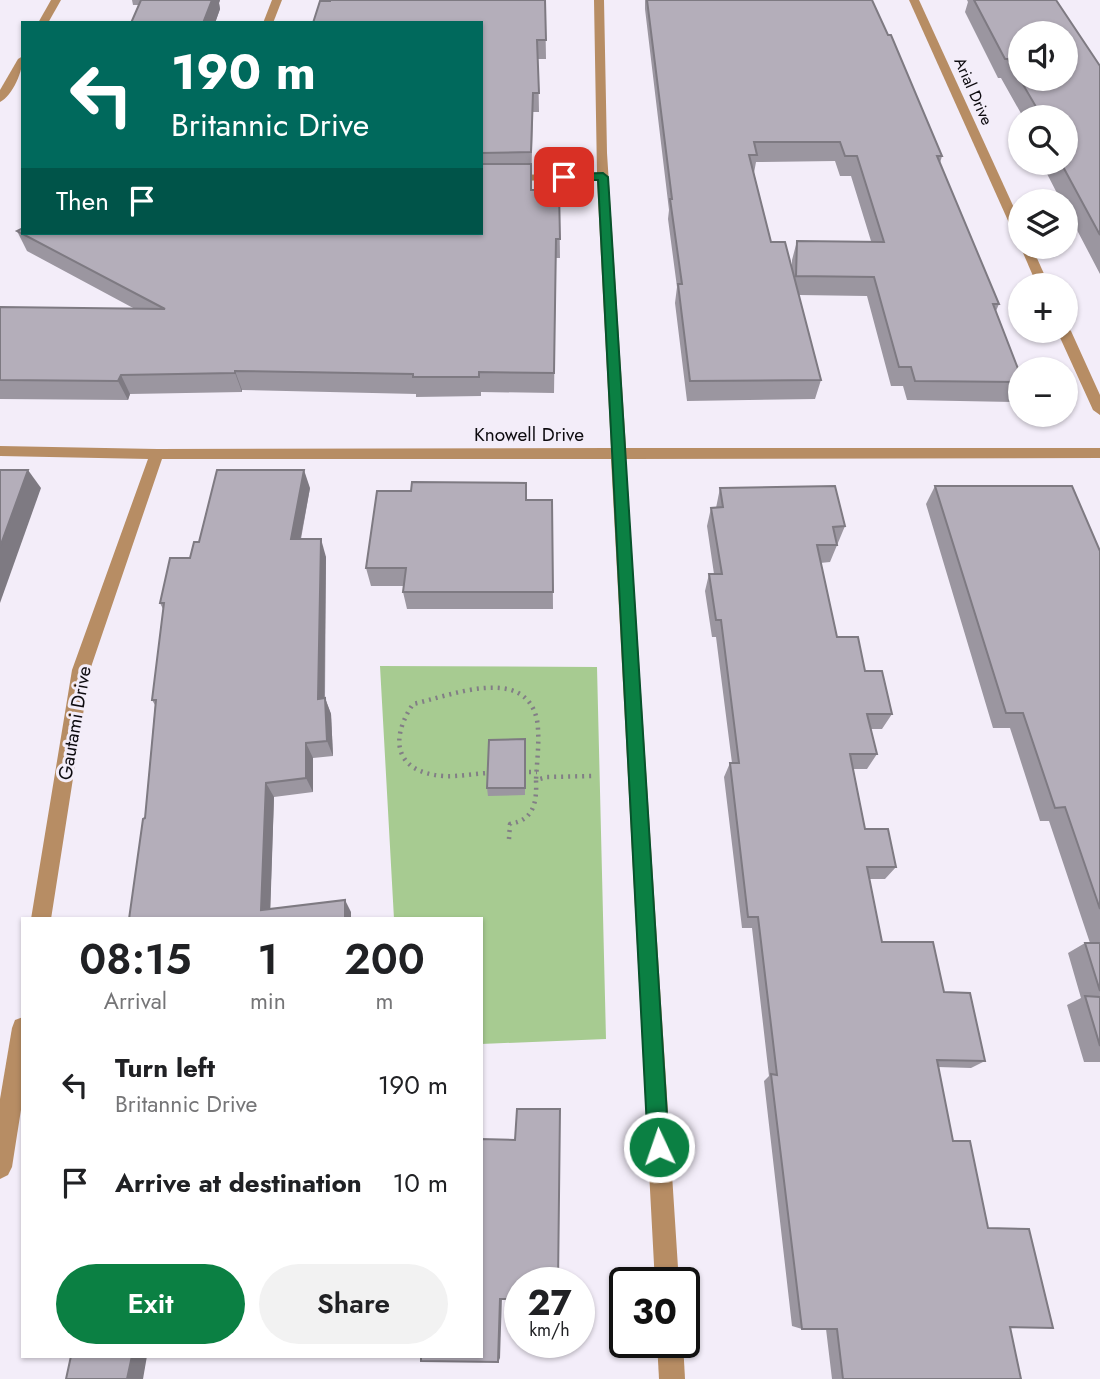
<!DOCTYPE html>
<meta charset="utf-8">
<style>
:root{--surface:#fff;--page:#f2f2f2;--text:#202124;--muted:#757577;--accent:#0b8043}
body{margin:0;font-family:Jost,sans-serif;background:var(--page);color:var(--text);height:100vh;display:flex;flex-direction:column;font-size:26px;white-space:nowrap}
*{box-sizing:border-box;margin:0}
p{font-size:23px;color:var(--muted)}
.icon{flex:none;width:38px;height:38px;fill:none;stroke:currentColor;stroke-width:2;stroke-linecap:round;stroke-linejoin:round}
.map{position:relative;flex:1;overflow:hidden}
.drawer{position:absolute;left:21px;top:917px;width:462px;height:441px;display:flex;flex-direction:column;background:var(--surface);border-radius:0px;box-shadow:0 2px 5px #0004}
.drawer>*{flex:none}
.guide{position:absolute;left:21px;top:21px;width:462px;height:214px;border-radius:0px;box-shadow:0 2px 5px #0004;background:#00695c;color:#fff;overflow:hidden}
.controls{position:absolute;left:1008px;top:21px;display:grid;gap:14px}
.controls a{display:grid;place-items:center;width:70px;height:70px;border-radius:50%;background:var(--surface);box-shadow:0 2px 5px #0004;font-size:35px}
.speed{position:absolute;left:504px;top:1267px;display:flex;gap:14px;font-size:35px;font-weight:700;text-align:center}
.speed>*{display:grid;place-content:center;width:91px;height:91px;border-radius:50%;background:var(--surface);box-shadow:0 2px 5px #0004;line-height:1}
.speed small{font-size:18px;font-weight:400}
.speed .limit{border:4px solid #111;border-radius:10px;background:#fff;color:#111}
.pin{position:absolute;display:grid;place-items:center;width:60px;height:60px;color:#fff;margin:-30px;border-radius:14px;box-shadow:0 4px 10px #0006}
.me{position:absolute;width:77px;margin:-38px;rotate:357deg;stroke-linejoin:round;filter:drop-shadow(0 0 5px #0008)}
.turn{display:flex;align-items:center;gap:24px;height:147px;padding:0 35px;font-size:32px}
.turn .icon{width:91px;height:91px;stroke-width:2.5}
.turn b{display:block;font-size:49px;line-height:60px}
.then{display:flex;align-items:center;height:66px;padding:0 35px;background:#0003;gap:14px;font-size:26px}
.eta{display:flex;justify-content:space-evenly;align-items:center;height:119px;text-align:center}
.eta b{font-size:42px;font-weight:600;line-height:49px}
.primary-button{display:flex;gap:14px;margin-top:auto;padding:14px 35px}
.primary-button a{flex:1;height:80px;border-radius:42px;background:var(--accent);color:#fff;font-size:28px;font-weight:600;line-height:80px;text-align:center}
.primary-button a+a{background:var(--page);color:var(--text)}
ul{padding:0;list-style:none}
li{display:flex;align-items:center;gap:21px;height:98px;padding:0 35px}
li div{flex:1}
li b{display:block;font-size:26px}
li em{font-style:normal}
.map>svg:first-child{display:block}
.green{fill:#a7cb91}
.lines{fill:none;stroke-linecap:round;stroke-linejoin:round}
.path{stroke:#827e86;stroke-width:4.5;stroke-dasharray:2 5;stroke-linecap:butt}
.street{fill:#b78d64;fill-rule:evenodd}
.wall{fill:#9b96a0;fill-rule:evenodd}
.shaded-wall{fill:#7e7a82}
.building{fill:#b4aeba;stroke:#7e7a82;stroke-width:2;fill-rule:evenodd}
.route{fill:#0b8043;stroke:#07532c;stroke-width:2}
.labels{text-anchor:middle;stroke-width:6;stroke-linejoin:round;paint-order:stroke}
.far-street-label{font-size:16px;fill:#0d0b0f;stroke:#f3edf9}
.street-label{font-size:19px;fill:#0d0b0f;stroke:#f3edf9}
</style>
<div class="map">
<svg width="1100" height="1379" viewBox="0 0 1100 1379">
<rect width="100%" height="100%" fill="#f3edf9"/>
<path class="green" d="M380 666 597 667 606 1039 481 1044V919H394Z"/>
<g class="lines">
<g class="path">
<path d="M522 772H537"/>
<path d="M492 773C476 773 459 777 443 776 395 772 389 740 413 704 450 696 525 664 537 720 540 739 537 760 536 780"/>
<path d="M509 839 510 824C534 820 537 802 536 780L547 777 592 776"/>
</g>
<g class="street">
<path d="M51 0H61L48 23H38Z"/>
<path d="M272 0H282L273 23H263Z"/>
<path d="M594 0H604L607 153 626 448H1100V458L626 459 679 1283H655L611 459H162L90 670 51 919H31L72 670 148 459 0 456V446L157 449 611 448 597 180 481 181V175L597 174Z"/>
<path d="M909 0H919L1020 221V238L1014 234Z"/>
<path d="M23 56C23 71 13 95 0 102V90L18 59Z"/>
<path d="M1020 246 1032 247 1049 285H1037Z"/>
<path d="M1066 327 1071 331 1100 395V415L1093 410 1057 331H1066Z"/>
<path d="M23 1017V1097L12 1167 8 1175 0 1179V1099L12 1028 15 1020Z"/>
<path d="M657 1342H683L685 1379H659Z"/>
</g>
</g>
<g class="wall">
<path d="M132 0H220L219 3 220 9 215 23H131L139 5H133Z"/>
<path d="M545 0 546 59H538L539 112H533L531 190H559L560 258H556L554 393 481 392V396L416 397V394L242 390V392L130 394 128 400 0 399V307L135 309 27 251 17 231 481 233V23Z"/>
<path d="M645 0H872L942 156 940 163 999 304 996 311 1020 374V388L1013 402 907 400 903 386H891L867 296 799 295 821 380 815 399 687 401 675 303 677 287 668 219 669 210 645 9ZM835 161 840 176H851L871 241H797L792 260V270L771 242 754 173 756 162Z"/>
<path d="M967 0H1056L1100 66V274L1066 209V201H1061L1042 164 1043 163H1066V117H1023L1001 78H998L965 12 968 2Z"/>
<path d="M526 483 527 500H552L553 609H407L403 592 404 586H371L366 568 411 491Z"/>
<path d="M935 486 1100 551V1062H1084L1067 1005 1081 998 1068 953 1085 943H1090L1049 821H1040L1010 728H993L926 504Z"/>
<path d="M310 488 301 539 326 557 325 698 331 714 333 756 313 758V792L274 797 270 909 351 912 129 919 145 818 155 705 152 700 163 609 160 603 190 558 199 542Z"/>
<path d="M720 488 845 526 830 562 820 563 837 637 865 671 892 714 882 729H871L877 754 867 769H853L865 829 896 867 885 879H869L882 942 944 992 985 1061 971 1068 938 1067 953 1141 988 1228 1021 1379H832L826 1329H802L792 1326 764 1081 769 1076 752 928H742L724 777 730 763H732L716 637H712L705 591 709 574H714L707 526 711 508H716Z"/>
<path d="M525 739V795L488 796 487 788Z"/>
</g>
<g class="shaded-wall">
<path d="M212 0H220L219 3 220 9 215 23H203Z"/>
<path d="M235 371 242 390V392L235 373Z"/>
<path d="M121 375 130 394 128 400 118 381Z"/>
<path d="M28 470 41 488 0 603V547Z"/>
<path d="M304 470 310 488 297 557 291 539Z"/>
<path d="M321 539 326 557 324 714 318 699Z"/>
<path d="M325 698 331 714 333 756 327 741Z"/>
<path d="M306 743 313 758V792L306 778Z"/>
<path d="M266 783 274 797 270 919 261 910Z"/>
<path d="M345 900 351 912V919H345Z"/>
<path d="M502 1297 500 1358 498 1362 500 1299Z"/>
<path d="M132 1356H147L143 1379H127Z"/>
</g>
<g class="building">
<path d="M141 0H212L203 23H131Z"/>
<path d="M330 0H545L546 40H537L539 93H533L531 152 481 153V23H313L320 1H330Z"/>
<path d="M647 0H872L888 35H891L942 156H937L999 304H993L1020 374V382L915 381 911 367H899L874 277 796 276 797 241 884 242 857 156H845L840 142H754L757 155H749L771 242H785L821 380 690 381 678 284H682L670 199H672Z"/>
<path d="M974 0H1056L1100 66V235L1061 163H1066V117H1042L1008 59H1005ZM1020 33H1066V79H1020Z"/>
<path d="M481 164H531V190H559L560 239H556L554 373 479 372V377H413V374L235 371V373L121 375 118 381 0 380V307L165 309 17 231 23 228V233H481Z"/>
<path d="M0 470H28L0 547Z"/>
<path d="M217 470H304L291 539H321L318 699 325 698 327 741 306 743V778L266 783 261 910 345 900V919H129L143 819 145 818 156 700H152L164 603H160L170 558H190L194 542H199Z"/>
<path d="M412 482 526 483V500H552L553 592H403L406 568H366L377 491H411Z"/>
<path d="M835 486 845 526 833 527 837 545H817L837 637H858L865 671H882L892 714H867L877 754H850L865 829H888L896 867H867L882 942H933L944 992 970 993 985 1061 937 1060 953 1141H970L988 1228 1029 1229 1053 1328 1010 1327 1021 1379H843L837 1329H802L771 1074 777 1075 758 917H748L730 763H739L721 620H716L709 574H722L711 508 723 507 720 488Z"/>
<path d="M935 486H1072L1100 551V909L1065 807 1055 808 1023 713H1006Z"/>
<path d="M525 739V788H487L489 740Z"/>
<path d="M1085 943H1100V991Z"/>
<path d="M1085 996 1100 997V1046Z"/>
<path d="M517 1109H560L558 1283H520V1299H500L498 1362 421 1361V1356H481V1139L515 1140Z"/>
<path d="M71 1356H132L127 1379H66Z"/>
</g>
<path class="route" d="M603 173 608 177 669 1147 666 1155 659 1158 651 1155 648 1147 598 180H564L558 177 564 174Z"/>
<g class="labels">
<g class="far-street-label">
<text transform="translate(974 91) rotate(66)" y="6">Arial Drive</text>
</g>
<g class="street-label">
<text x="529" y="441">Knowell Drive</text>
<text transform="translate(74 723) rotate(-80)" y="7">Gautami Drive</text>
</g>
</g>
</svg>
<div class="controls">
<a><svg class="icon" aria-label="sound" viewBox="0 0 24 24"><path d="M4 9h4l5-4v14l-5-4H4zM17 9q2 3 0 6"/></svg></a>
<a><svg class="icon" aria-label="search" viewBox="0 0 24 24"><circle cx="10" cy="10" r="6"/><path d="M15 15l6 6"/></svg></a>
<a><svg class="icon" aria-label="layers" viewBox="0 0 24 24"><path d="M12 4l9 5-9 5-9-5zM3 14l9 5 9-5"/></svg></a>
<a>+</a>
<a>−</a>
</div>
<div class="speed"><div>27<small>km/h</small></div><div class="limit">30</div></div>
<div class="pin" style="left:564px;top:177px;background:#d93025"><svg class="icon" aria-label="arrive" viewBox="0 0 24 24"><path d="M6 21V4h12l-3 4 3 4H6"/></svg></div>
<svg class="me" style="left:659px;top:1147px" viewBox="-20 -20 40 40"><circle r="17" fill="#0b8043" stroke="#fff" stroke-width="3"/><path d="M0-11L8 9 0 5-8 9z" fill="#fff"/></svg>
<div class="guide">
<div class="turn"><svg class="icon" aria-label="left" viewBox="0 0 24 24"><path d="M17 20v-9H6M10 6l-5 5 5 5"/></svg><div><b>190 m</b>Britannic Drive</div></div>
<div class="then">Then<svg class="icon" aria-label="arrive" viewBox="0 0 24 24"><path d="M6 21V4h12l-3 4 3 4H6"/></svg></div>
</div>
<section class="drawer">
<div class="eta">
<div><b>08:15</b><p>Arrival</p></div>
<div><b>1</b><p>min</p></div>
<div><b>200</b><p>m</p></div>
</div>
<ul>
<li><svg class="icon" aria-label="left" viewBox="0 0 24 24"><path d="M17 20v-9H6M10 6l-5 5 5 5"/></svg><div><b>Turn left</b><p>Britannic Drive</p></div><em>190 m</em></li>
<li><svg class="icon" aria-label="arrive" viewBox="0 0 24 24"><path d="M6 21V4h12l-3 4 3 4H6"/></svg><div><b>Arrive at destination</b></div><em>10 m</em></li>
</ul>
<div class="primary-button"><a>Exit</a><a>Share</a></div>
</section>
</div>
